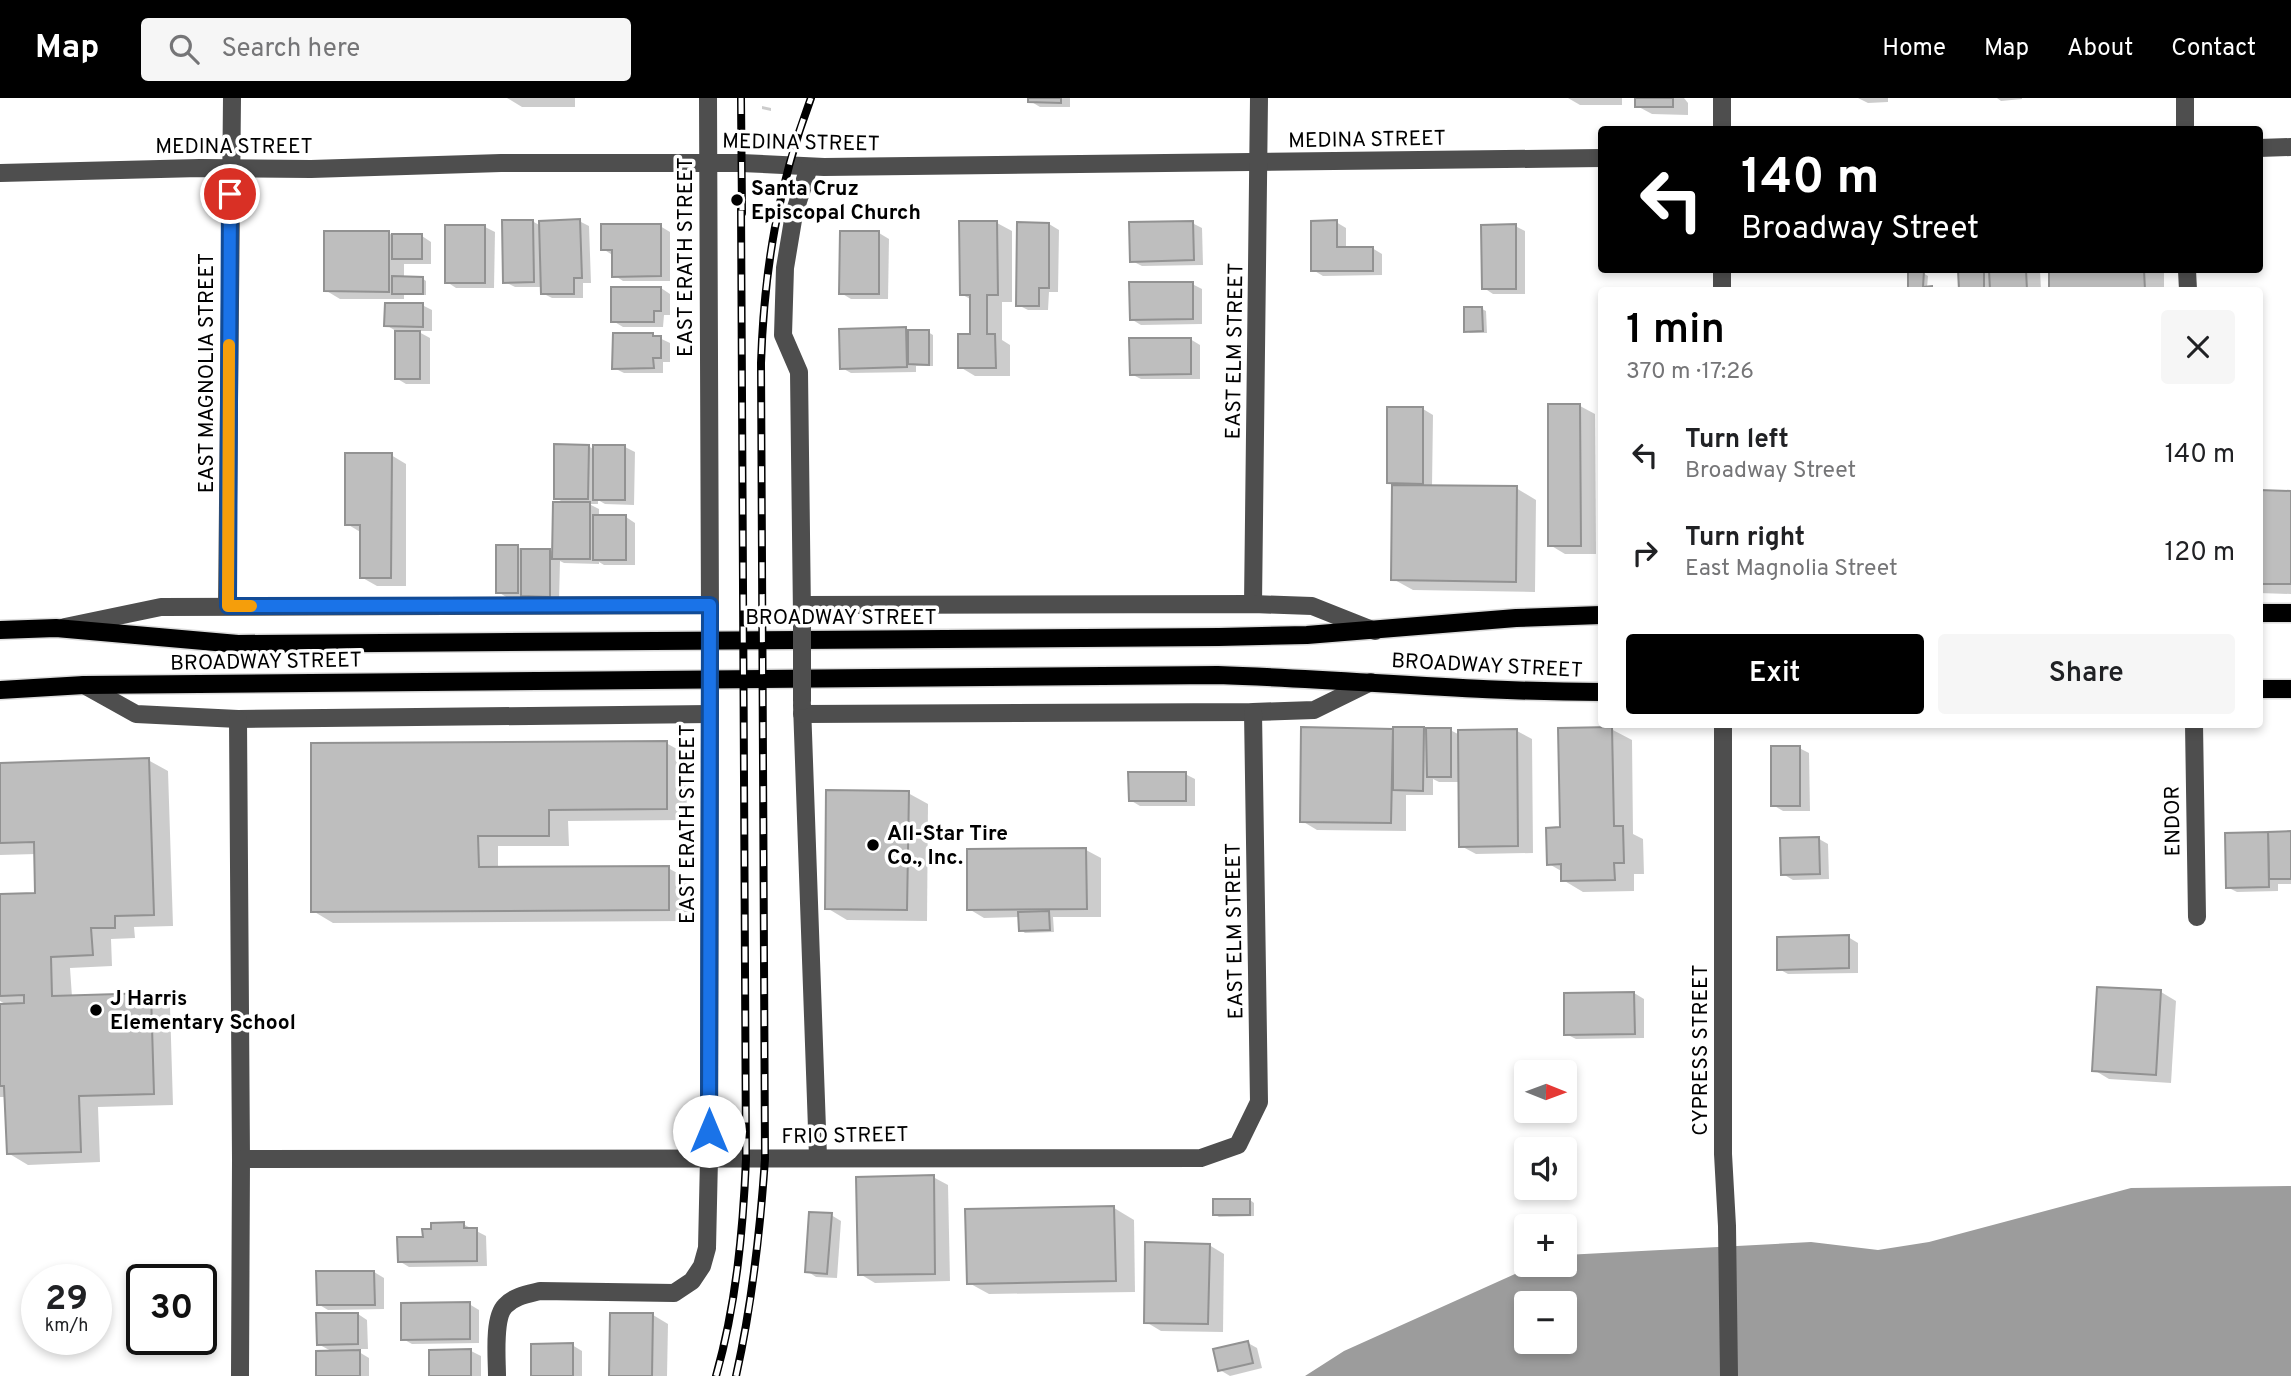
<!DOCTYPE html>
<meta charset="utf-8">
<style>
:root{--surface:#fff;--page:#f6f6f6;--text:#202124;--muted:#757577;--accent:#000}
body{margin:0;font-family:Overpass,sans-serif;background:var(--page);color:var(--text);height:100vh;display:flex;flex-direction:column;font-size:26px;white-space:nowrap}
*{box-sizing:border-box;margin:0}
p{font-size:23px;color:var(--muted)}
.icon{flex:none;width:38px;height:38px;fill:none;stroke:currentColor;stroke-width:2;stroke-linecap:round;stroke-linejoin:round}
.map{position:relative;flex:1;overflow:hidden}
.panel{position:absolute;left:1598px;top:189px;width:665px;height:441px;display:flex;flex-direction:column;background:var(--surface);border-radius:7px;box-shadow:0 4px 10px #0003}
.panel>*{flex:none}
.hud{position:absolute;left:1598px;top:28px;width:665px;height:147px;border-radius:7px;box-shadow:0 4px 10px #0003;background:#000;color:#fff;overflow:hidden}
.needle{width:46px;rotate:91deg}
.fabs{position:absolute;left:1514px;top:962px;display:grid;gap:14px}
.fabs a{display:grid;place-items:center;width:63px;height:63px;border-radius:7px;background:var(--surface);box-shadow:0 4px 10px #0003;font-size:35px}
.speed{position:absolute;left:21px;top:1166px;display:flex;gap:14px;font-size:35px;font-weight:700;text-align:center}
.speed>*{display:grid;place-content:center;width:91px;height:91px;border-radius:50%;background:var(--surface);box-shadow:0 4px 10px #0003;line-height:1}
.speed small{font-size:18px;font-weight:400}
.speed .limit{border:4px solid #111;border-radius:10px;background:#fff;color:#111}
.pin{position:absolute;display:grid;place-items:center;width:60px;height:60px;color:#fff;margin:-30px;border:4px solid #fff;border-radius:50%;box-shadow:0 2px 7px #0007}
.me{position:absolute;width:77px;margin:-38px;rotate:0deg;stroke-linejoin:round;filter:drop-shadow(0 0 5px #0008)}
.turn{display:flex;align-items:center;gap:24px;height:147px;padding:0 28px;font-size:32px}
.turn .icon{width:91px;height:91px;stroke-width:2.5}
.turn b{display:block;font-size:49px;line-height:60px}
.round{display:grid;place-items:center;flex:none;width:74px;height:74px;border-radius:7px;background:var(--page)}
.head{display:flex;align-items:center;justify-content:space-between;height:119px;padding:0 28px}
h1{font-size:42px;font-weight:600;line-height:52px;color:var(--accent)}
.cta{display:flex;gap:14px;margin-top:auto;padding:14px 28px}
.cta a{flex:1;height:80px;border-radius:7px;background:var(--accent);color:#fff;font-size:28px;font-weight:600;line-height:80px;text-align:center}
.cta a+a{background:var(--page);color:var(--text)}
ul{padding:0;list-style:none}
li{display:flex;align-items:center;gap:21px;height:98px;padding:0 28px}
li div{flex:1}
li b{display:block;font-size:26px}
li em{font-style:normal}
header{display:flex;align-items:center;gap:42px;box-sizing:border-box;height:98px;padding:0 35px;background:var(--accent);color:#fff}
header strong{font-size:33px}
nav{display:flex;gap:38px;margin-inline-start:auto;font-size:24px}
.search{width:490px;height:63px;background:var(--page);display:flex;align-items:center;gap:18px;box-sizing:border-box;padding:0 24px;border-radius:7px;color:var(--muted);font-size:26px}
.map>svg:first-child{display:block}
.water{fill:#9c9c9c;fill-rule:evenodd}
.shadow{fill:#0003}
.building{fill:#bebebe;stroke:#929292;stroke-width:2}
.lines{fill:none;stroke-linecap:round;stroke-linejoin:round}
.major-casing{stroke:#dbdbdb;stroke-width:21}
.minor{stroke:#4e4e4e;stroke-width:18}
.major{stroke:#000;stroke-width:18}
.rail-casing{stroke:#000;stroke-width:8}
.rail{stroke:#fff;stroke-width:5;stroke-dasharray:16;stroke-linecap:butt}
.minor-bridge{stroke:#4e4e4e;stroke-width:18}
.route-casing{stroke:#114b97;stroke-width:18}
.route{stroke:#1a73e8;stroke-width:12}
.slow{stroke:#f59e0b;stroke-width:12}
.poi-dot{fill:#000;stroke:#fff;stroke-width:2.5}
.labels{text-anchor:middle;stroke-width:7;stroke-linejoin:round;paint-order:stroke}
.street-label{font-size:21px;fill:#000;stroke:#fff}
.poi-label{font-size:21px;font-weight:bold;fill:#000;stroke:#fff;text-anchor:start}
</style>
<header>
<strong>Map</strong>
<div class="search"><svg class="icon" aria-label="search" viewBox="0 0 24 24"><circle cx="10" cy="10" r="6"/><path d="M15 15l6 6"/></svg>Search here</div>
<nav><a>Home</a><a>Map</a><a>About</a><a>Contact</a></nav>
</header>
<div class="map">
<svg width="2291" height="1278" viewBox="0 0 2291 1278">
<rect width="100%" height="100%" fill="#fff"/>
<path class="water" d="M2291 1088V1278H1305L1344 1253 1535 1167H1564L1565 1157 1811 1144 1878 1152 1929 1144 2131 1090ZM1526 1206H1564V1244H1526Z"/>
<g class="shadow">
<path d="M507 0H575V9H522Z"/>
<path d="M1030 0H1070V9H1040L1030 3Z"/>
<path d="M1568 0H1622V7H1580Z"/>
<path d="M1637 0H1684L1688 5V17L1652 16 1637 8Z"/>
<path d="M1858 0H1888V4L1868 5Z"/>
<path d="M1997 0H2022V1L2001 3Z"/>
<path d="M762 8 771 10V13L762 11Z"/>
<path d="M532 123 541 128 579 123 589 128 591 185H583V200H552L542 195V189H515L505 184Z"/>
<path d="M1336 124 1346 130V151L1372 150 1382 156V177L1323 178 1313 172Z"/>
<path d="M997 125 1012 133V204H1002V242L1010 247V278H975L960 269 972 238V202L961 196Z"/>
<path d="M1192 125 1202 130 1203 167 1142 168 1132 163Z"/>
<path d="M1049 126 1059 132 1058 194H1049L1048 212H1028L1018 207Z"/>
<path d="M660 128 670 134V183H623L614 177V158L603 151Z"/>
<path d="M1515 128 1525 133V196H1493L1484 190Z"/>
<path d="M485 129 495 134 494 190H456L447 184Z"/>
<path d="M389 135 394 138H422L431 144V166H404V180H422L426 183V197H404V201H340L325 192Z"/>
<path d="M879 135 889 141 888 201H851L841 195Z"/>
<path d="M1960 172H2040L2041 192H1961Z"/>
<path d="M2050 172H2164V192H2051Z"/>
<path d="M1910 175H1923L1928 178 1927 190 1935 192H1909Z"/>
<path d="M1192 186 1202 191V226L1141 227 1131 221Z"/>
<path d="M661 190 670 196V217H664L663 229H623L613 223Z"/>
<path d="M422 207 432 212V233H417L430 240V286H406L396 280V233L386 227Z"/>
<path d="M1482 211 1486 213 1487 235H1470L1466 233Z"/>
<path d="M905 231 911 234H928L933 237V268H916V274L851 275 842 270Z"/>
<path d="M653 237 670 245V264H663V275H624L614 270Z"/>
<path d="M1190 241 1200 247V281H1141L1131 276Z"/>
<path d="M1580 308 1595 316 1596 456H1565L1550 447Z"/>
<path d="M1388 311H1423L1433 317 1432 389 1516 390 1536 402 1535 494 1413 492 1393 481 1394 388 1388 384Z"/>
<path d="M588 348 595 352 625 349 635 354 634 407 605 406 598 402V406H589L599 411V419H626L635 425V467H604L599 464V466L564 465 560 463 559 503 508 500 498 494 518 449 524 453 550 452 554 455 566 406 556 400Z"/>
<path d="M391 357 406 366V488H377L361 479 362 435 347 426Z"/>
<path d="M2259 394H2291V496L2259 495Z"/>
<path d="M1423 631 1428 634 1450 632 1460 637 1517 633 1532 641 1533 755 1476 756 1461 748 1460 684H1439L1433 681V697H1406V733L1317 732 1302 723 1392 632 1395 634Z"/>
<path d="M1611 631 1632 642 1633 736 1643 741 1644 776H1634V793L1583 794 1563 782V774L1549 766 1562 731Z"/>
<path d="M666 645 686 656 687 722 568 723 569 748H498V771L668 770 688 781 689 823 333 825 313 813Z"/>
<path d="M1799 650 1809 655 1810 713H1783L1773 707Z"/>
<path d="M148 662 168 673 173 828 134 829 135 840 111 841 112 868 70 870 72 899 150 897 170 908 173 1007 98 1009 100 1064 28 1067 8 1055 7 999H0V908H9L0 903V798L37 797 36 756 0 757V667Z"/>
<path d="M1185 676 1195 681V708H1140L1130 702Z"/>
<path d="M908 695 928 706 927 823 847 822 827 810Z"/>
<path d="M2291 735V786H2278V793L2237 794 2227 789V737Z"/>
<path d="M1819 741 1828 746 1829 781 1793 782 1783 776Z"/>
<path d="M1086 752 1101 760V819H1053L1054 834 1025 835 1021 832 1020 819 984 820 969 811Z"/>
<path d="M1848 839 1858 845V875L1788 876 1779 871Z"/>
<path d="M2161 894 2176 903 2171 985 2109 981 2094 972Z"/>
<path d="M1634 895 1644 901V940L1576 941 1566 936Z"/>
<path d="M933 1079 948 1087 950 1183 875 1185 860 1176Z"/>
<path d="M1250 1102 1254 1105V1118L1219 1119 1214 1116Z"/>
<path d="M1114 1110 1134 1122 1135 1194 989 1196 969 1185Z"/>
<path d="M831 1117 841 1123 837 1180 816 1179 807 1173Z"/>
<path d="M463 1126 486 1138 487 1168 409 1169 399 1163 424 1141Z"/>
<path d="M1209 1147 1224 1156 1223 1234 1161 1233 1146 1224Z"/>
<path d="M374 1174 384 1180V1211L328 1212 318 1206Z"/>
<path d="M469 1206 479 1212V1245L412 1246 403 1241Z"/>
<path d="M358 1216 367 1222 368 1251H354L369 1260V1278H318L333 1254 318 1246Z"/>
<path d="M653 1217 668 1226 667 1278H610Z"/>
<path d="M1248 1245 1257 1250 1262 1270 1230 1278 1220 1272Z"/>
<path d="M572 1247 582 1253V1278H533Z"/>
<path d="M471 1253 481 1258V1278H431Z"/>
</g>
<g class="building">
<path d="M1028 0H1061V5L1028 4Z"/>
<rect x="1635" y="0" width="38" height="9"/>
<path d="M580 121 582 180H574V196H541L539 123Z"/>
<path d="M502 122H533L534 184 503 185Z"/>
<path d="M1337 122V149H1373V173H1311V123Z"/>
<path d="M959 123H997L998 197H987V236H995L996 270H958V236H970V197H960Z"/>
<path d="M1193 123 1194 162 1130 164 1129 124Z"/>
<path d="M1017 124 1049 125V190H1039V208H1016Z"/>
<path d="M601 126H661V178L612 179V152H601Z"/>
<path d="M1516 126V191H1482L1481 127Z"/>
<rect x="445" y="127" width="40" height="58"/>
<path d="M324 133H389V194L324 193Z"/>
<path d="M840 133H879V196H839Z"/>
<rect x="392" y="136" width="30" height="25"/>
<path d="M1958 172H1984V192H1959Z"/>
<path d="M1989 172H2026L2027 192H1990Z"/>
<path d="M2049 172H2144L2145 192H2049Z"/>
<path d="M1908 173H1924L1923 189 1932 188V192H1908Z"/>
<path d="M392 178 423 179V196H392Z"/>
<path d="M1129 184H1193V221L1130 222Z"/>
<path d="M611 189H661V213H654V224H611Z"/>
<path d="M385 205H423V229L384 228Z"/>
<path d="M1464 209H1482L1483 233 1464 234Z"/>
<path d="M906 229 907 269 840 271 839 231Z"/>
<path d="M908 232H929V267L908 266Z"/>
<rect x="395" y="233" width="25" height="48"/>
<path d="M613 235H653V238H661V260H653L654 270 612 271Z"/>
<path d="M1129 240H1191V276L1130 277Z"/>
<path d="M1548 306H1580L1581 448H1548Z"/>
<path d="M1387 309H1423V386L1387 385Z"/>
<path d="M554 346 589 347 588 401H554Z"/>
<rect x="593" y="347" width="32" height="55"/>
<path d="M345 355H392L391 480H360V427H345Z"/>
<path d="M1392 387 1517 388 1516 484 1391 482Z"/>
<path d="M2259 392 2291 393V486H2259Z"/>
<path d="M553 404H590V461H552Z"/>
<rect x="593" y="417" width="33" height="45"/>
<rect x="496" y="447" width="22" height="48"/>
<path d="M521 451H550V499L521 498Z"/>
<path d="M1301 629 1393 631 1391 725 1300 724Z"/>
<path d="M1393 629H1424L1423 693 1393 692Z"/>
<path d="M1612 629 1614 728H1623L1624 765H1614L1615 782 1561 783V766L1547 767 1546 730 1560 729 1558 630Z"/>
<path d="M1426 630H1451V679H1427Z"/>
<path d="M1517 631 1518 748 1459 749 1458 632Z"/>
<path d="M667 643V711L549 712V738H478L479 769 669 768V812L311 814V645Z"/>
<rect x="1771" y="648" width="29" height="60"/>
<path d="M149 660 154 817 115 818V830H91L93 857 51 859 52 898 151 895 154 996 79 998 81 1054 7 1056 4 988H0V906L24 905V897L0 898V796L35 795 34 744 0 745V665Z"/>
<path d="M1128 674H1186V703H1129Z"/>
<path d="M826 692 909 693 907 812 825 811Z"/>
<path d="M2291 733V781H2269L2268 734Z"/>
<path d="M2268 734 2269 789 2226 790 2225 735Z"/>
<path d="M1819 739 1820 776 1781 777 1780 740Z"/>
<path d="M1086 750 1087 811 967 812V751Z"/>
<path d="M1049 813 1050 832 1019 833 1018 814Z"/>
<path d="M1849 837V870L1777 872V839Z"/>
<path d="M2097 889 2161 892 2156 977 2092 973Z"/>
<path d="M1634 894 1635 936 1564 937V895Z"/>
<path d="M934 1077 935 1176 858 1177 856 1079Z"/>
<rect x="1213" y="1101" width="37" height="16"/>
<path d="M1114 1108 1116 1183 967 1186 965 1111Z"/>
<path d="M809 1114 832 1115 827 1176 805 1174Z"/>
<path d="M464 1124V1130H477V1163L398 1164 397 1139H423L422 1131H431V1125Z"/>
<path d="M1145 1144 1210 1146 1208 1226 1144 1225Z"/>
<path d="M316 1173H374L375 1207H317Z"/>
<path d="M470 1204V1241L401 1242V1205Z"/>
<path d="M316 1215H358V1246L317 1247Z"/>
<path d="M610 1215H653L652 1278H609Z"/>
<path d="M1248 1243 1253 1265 1218 1273 1213 1251Z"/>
<path d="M573 1245V1278H531V1246Z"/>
<path d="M471 1251V1278H429V1252Z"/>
<path d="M360 1252V1278H316V1253Z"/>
</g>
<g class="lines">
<defs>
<g id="major">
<path d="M2259 515H2291"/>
<path d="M0 532 56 530 238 546 1219 539 1307 537 1516 520 1601 517"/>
<path d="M2259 591H2291"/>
<path d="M0 592 84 587 1218 577C1346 581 1473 594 1601 594"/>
</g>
</defs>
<use href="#major" class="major-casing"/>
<g class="minor">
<path d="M708 0 710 518"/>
<path d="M1722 32V0"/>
<path d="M2185 32V0"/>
<path d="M2259 50 2291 49"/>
<path d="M0 75 200 70 311 71 501 65H741L824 69 1601 60"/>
<path d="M1722 172V192"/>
<path d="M2187 172 2188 192"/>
<path d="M1253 506 1259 0"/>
<path d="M802 507 1253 506 1312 508 1375 533"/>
<path d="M227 508 232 0"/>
<path d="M802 517 799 274 783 237 785 170 794 116 809 69"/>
<path d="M65 529 161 509 710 507"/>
<path d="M84 587 136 616 238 621 710 616"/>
<path d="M802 607 818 1059"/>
<path d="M802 616 1253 614 1314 612 1371 584"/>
<path d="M238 621 241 1061 240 1278"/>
<path d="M1723 626V1056L1727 1128 1729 1278"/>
<path d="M2194 626 2197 819"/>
<path d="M241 1061 1201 1060 1238 1047 1259 1004 1253 614"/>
<path d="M497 1278C497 1261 493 1220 505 1208 514 1198 528 1196 540 1193L674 1195 692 1183 702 1168 707 1150 709 1060 710 600"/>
</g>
<use href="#major" class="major"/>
<defs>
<g id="rail">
<path d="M741 0 742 115"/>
<path d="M716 1278C736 1207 743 1134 746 1061L741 107"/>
<path d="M736 1278C752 1206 760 1135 765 1061L761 265C764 172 778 88 811 0"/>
</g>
</defs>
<use href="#rail" class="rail-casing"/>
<use href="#rail" class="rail"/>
<g class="minor-bridge">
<path d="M802 518V603"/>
<path d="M710 600V521"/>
</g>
</g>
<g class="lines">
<defs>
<path id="route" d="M230 96 228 508 710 507 709 1033"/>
</defs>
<use href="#route" class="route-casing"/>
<use href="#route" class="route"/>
<path class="slow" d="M229 247 228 508H251"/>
</g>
<g class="poi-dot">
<circle cx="737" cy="102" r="7"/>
<circle cx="873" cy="747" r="7"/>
<circle cx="96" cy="912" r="7"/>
</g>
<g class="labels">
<g class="street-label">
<text transform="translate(1367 41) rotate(-1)" y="7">MEDINA STREET</text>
<text transform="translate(801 44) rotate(1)" y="7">MEDINA STREET</text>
<text x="234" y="55">MEDINA STREET</text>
<text transform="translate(685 159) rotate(-90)" y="7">EAST ERATH STREET</text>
<text transform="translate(1234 253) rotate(-89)" y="7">EAST ELM STREET</text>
<text transform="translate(206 275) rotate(-90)" y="7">EAST MAGNOLIA STREET</text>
<text x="841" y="526">BROADWAY STREET</text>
<text transform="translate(266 563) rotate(-1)" y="7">BROADWAY STREET</text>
<text transform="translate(1487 567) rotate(3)" y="7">BROADWAY STREET</text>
<text transform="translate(2172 723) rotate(-91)" y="7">ENDOR</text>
<text transform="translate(687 726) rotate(-90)" y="7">EAST ERATH STREET</text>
<text transform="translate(1234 833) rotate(-91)" y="7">EAST ELM STREET</text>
<text transform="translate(1700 952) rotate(-90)" y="7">CYPRESS STREET</text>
<text transform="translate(845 1037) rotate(-1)" y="7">FRIO STREET</text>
</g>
<g class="poi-label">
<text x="751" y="97">Santa Cruz<tspan x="751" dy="24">Episcopal Church</tspan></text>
<text x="887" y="742">All-Star Tire<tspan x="887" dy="24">Co., Inc.</tspan></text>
<text x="110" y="907">J Harris<tspan x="110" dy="24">Elementary School</tspan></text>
</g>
</g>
</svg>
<div class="fabs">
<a><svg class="needle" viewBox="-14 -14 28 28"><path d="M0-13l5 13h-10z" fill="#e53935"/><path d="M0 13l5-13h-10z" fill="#757577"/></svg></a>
<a><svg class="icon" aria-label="sound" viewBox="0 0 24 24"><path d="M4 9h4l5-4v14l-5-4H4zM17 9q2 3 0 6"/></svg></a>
<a>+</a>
<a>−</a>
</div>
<div class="speed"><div>29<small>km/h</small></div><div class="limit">30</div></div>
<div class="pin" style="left:230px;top:96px;background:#d93025"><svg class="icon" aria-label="arrive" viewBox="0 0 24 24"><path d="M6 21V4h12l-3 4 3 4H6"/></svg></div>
<svg class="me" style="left:709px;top:1033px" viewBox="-20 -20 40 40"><circle r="19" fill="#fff"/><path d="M0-13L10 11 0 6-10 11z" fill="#1a73e8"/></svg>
<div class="hud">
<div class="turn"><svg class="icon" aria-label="left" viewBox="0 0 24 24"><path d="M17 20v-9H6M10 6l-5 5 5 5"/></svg><div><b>140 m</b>Broadway Street</div></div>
</div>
<section class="panel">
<div class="head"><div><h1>1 min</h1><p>370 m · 17:26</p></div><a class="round"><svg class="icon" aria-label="close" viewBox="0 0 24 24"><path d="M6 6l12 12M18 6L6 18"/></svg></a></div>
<ul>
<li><svg class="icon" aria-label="left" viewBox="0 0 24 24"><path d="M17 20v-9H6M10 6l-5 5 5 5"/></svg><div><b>Turn left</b><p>Broadway Street</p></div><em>140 m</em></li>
<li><svg class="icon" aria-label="right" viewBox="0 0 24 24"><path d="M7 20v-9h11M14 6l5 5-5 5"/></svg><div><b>Turn right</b><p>East Magnolia Street</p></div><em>120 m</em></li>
</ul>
<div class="cta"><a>Exit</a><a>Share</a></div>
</section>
</div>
